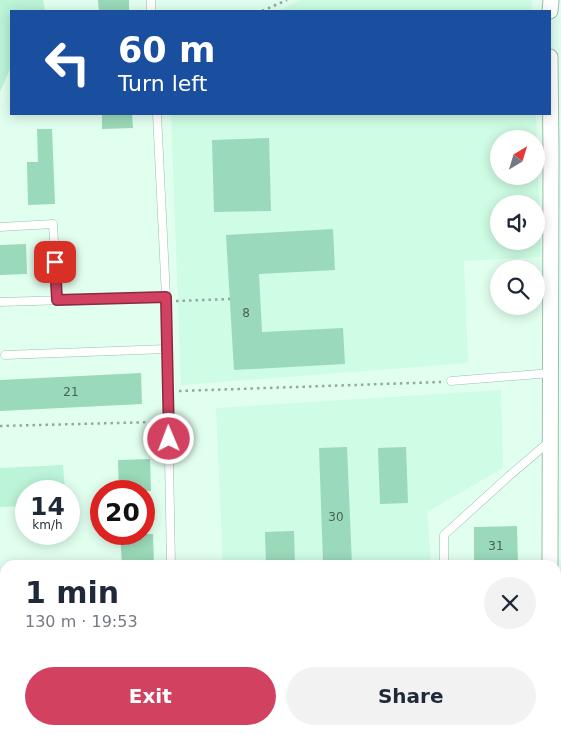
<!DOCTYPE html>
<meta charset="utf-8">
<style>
:root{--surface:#fff;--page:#f2f2f3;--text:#1f2937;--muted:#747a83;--accent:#d24260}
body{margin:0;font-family:"DejaVu Sans",sans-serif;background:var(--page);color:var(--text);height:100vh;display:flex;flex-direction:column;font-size:19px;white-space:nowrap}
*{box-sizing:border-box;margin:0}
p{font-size:16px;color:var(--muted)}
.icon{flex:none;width:28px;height:28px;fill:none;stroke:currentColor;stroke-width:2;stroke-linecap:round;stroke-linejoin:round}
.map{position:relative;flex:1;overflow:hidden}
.details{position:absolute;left:0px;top:560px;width:561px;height:175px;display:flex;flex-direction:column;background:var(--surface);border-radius:15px 15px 0 0;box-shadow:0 2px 12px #0003}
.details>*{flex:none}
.guide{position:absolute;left:10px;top:10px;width:541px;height:105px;border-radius:0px;box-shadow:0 2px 12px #0003;background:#1a4fa0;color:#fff;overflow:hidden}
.needle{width:32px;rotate:38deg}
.tools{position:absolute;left:490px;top:130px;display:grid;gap:10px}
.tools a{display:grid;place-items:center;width:55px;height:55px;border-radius:50%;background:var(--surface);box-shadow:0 2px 12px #0003;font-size:25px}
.speed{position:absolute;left:15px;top:480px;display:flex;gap:10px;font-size:25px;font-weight:700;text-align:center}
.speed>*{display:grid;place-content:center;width:65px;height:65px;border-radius:50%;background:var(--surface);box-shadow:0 2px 12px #0003;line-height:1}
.speed small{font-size:12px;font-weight:400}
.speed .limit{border:8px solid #d22;background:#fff;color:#111}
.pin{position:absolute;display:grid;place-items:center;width:42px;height:42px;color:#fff;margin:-21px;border-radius:10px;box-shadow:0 2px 8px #0006}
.me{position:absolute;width:55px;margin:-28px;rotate:359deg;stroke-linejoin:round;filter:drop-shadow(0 0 4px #0008)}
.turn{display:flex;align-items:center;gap:18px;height:105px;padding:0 25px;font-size:22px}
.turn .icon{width:65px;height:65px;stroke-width:2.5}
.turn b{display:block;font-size:35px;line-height:42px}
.round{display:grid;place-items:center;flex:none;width:52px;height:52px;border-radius:26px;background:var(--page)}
.headline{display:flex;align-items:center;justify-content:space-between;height:85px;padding:0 25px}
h1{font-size:30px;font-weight:600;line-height:38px}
.primary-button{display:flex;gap:10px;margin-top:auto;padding:10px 25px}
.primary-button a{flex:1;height:58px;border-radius:30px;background:var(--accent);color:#fff;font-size:20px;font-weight:600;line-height:58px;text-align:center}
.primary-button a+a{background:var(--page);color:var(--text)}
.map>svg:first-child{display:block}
.built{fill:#cefce4;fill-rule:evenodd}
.green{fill:#bcf4d7}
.building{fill:#9ad9b9}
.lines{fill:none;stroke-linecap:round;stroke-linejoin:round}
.lane-casing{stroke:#9bbfac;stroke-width:9}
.street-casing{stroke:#9bbfac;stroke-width:17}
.path{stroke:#91a99d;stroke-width:2.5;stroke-dasharray:2.5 4;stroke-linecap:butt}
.lane{stroke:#fff;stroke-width:8}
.street{stroke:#fff;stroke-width:15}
.route-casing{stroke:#882b3e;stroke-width:12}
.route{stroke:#d24260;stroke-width:9}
.labels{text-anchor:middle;stroke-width:4.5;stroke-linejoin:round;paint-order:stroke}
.number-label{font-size:12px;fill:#486356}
</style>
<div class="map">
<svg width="561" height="735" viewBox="0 0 561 735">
<rect width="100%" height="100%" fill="#e1ffef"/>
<g class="built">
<path d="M300 0H532V11H277Z"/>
<path d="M171 114H536L541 257 464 261 468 363 181 385ZM499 139H536V176H499ZM499 204H536V241H499Z"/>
<path d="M501 390 503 468 427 512 431 565H223L216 408Z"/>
</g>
<g class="green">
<path d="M0 0H43L45 11H11V67L0 92Z"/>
<path d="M63 465 65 491H26V506L0 507V468Z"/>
</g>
<g class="building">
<path d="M98 0H129V11H99Z"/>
<path d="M102 114H132L133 128 102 129Z"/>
<path d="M37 129H52L55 204 28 205 27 162H38Z"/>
<path d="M269 138 271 211 214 212 212 140Z"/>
<path d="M333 229 335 270 259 274 262 332 343 328 345 364 234 370 226 235Z"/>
<path d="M26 244 27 274 0 275V245Z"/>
<path d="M141 373 142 404 0 411V380Z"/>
<path d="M347 447 352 565H325L324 562H323L319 448Z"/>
<path d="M406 447 408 503 380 504 378 448Z"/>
<path d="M150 459 151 491H119L118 460Z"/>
<path d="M517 526 518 565H474V527Z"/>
<path d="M294 531 295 565H266L265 532Z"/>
<path d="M120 534H153L154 565H122Z"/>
</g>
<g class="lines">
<defs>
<g id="lane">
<path d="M151 0V11"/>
<path d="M0 227 53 224 57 300"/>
<path d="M166 297 171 565"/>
<path d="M0 302 166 297 157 114"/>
<path d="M5 355 167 349"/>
<path d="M451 381 551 373"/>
<path d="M444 565V535L509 476 550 441"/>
<path d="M0 596 5 595"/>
<path d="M75 730 76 735"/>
<path d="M417 735 421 730"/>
</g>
<g id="street">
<path d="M550 11 551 0"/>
<path d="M550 565 551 152 550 57"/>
<path d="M556 684 561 705"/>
<path d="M542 735 546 730"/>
</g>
</defs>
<use href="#lane" class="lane-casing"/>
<use href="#street" class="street-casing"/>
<g class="path">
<path d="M262 11 287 0"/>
<path d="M176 301 230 299"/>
<path d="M179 391 441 382"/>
<path d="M0 426 157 422"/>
<path d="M0 673H5"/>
</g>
<use href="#lane" class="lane"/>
<use href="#street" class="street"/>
</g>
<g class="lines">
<defs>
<path id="route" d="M55 262 57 300 166 297 169 439"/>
</defs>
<use href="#route" class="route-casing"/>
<use href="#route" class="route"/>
</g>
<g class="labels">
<g class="number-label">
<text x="246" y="317">8</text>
<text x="71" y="396">21</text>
<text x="336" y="521">30</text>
<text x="496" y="550">31</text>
</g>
</g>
</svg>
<div class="tools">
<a><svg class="needle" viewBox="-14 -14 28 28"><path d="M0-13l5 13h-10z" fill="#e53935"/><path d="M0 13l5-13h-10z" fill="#747a83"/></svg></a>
<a><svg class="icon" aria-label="sound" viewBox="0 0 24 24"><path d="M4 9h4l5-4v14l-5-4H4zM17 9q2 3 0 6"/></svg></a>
<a><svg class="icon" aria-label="search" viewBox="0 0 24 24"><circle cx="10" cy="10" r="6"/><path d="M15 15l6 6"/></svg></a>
</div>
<div class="speed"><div>14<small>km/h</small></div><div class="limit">20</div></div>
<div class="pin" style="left:55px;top:262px;background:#d93025"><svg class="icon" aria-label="arrive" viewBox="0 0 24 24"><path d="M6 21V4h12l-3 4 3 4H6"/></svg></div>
<svg class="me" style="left:169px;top:439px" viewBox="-20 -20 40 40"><circle r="17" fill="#d24260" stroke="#fff" stroke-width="3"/><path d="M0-11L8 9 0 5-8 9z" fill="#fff"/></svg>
<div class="guide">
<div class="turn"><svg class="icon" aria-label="left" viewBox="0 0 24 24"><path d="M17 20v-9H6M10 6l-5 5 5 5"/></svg><div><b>60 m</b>Turn left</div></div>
</div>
<section class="details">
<div class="headline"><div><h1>1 min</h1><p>130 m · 19:53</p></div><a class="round"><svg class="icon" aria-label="close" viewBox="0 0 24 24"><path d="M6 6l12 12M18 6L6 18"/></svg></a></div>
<div class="primary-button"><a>Exit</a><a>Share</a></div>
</section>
</div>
